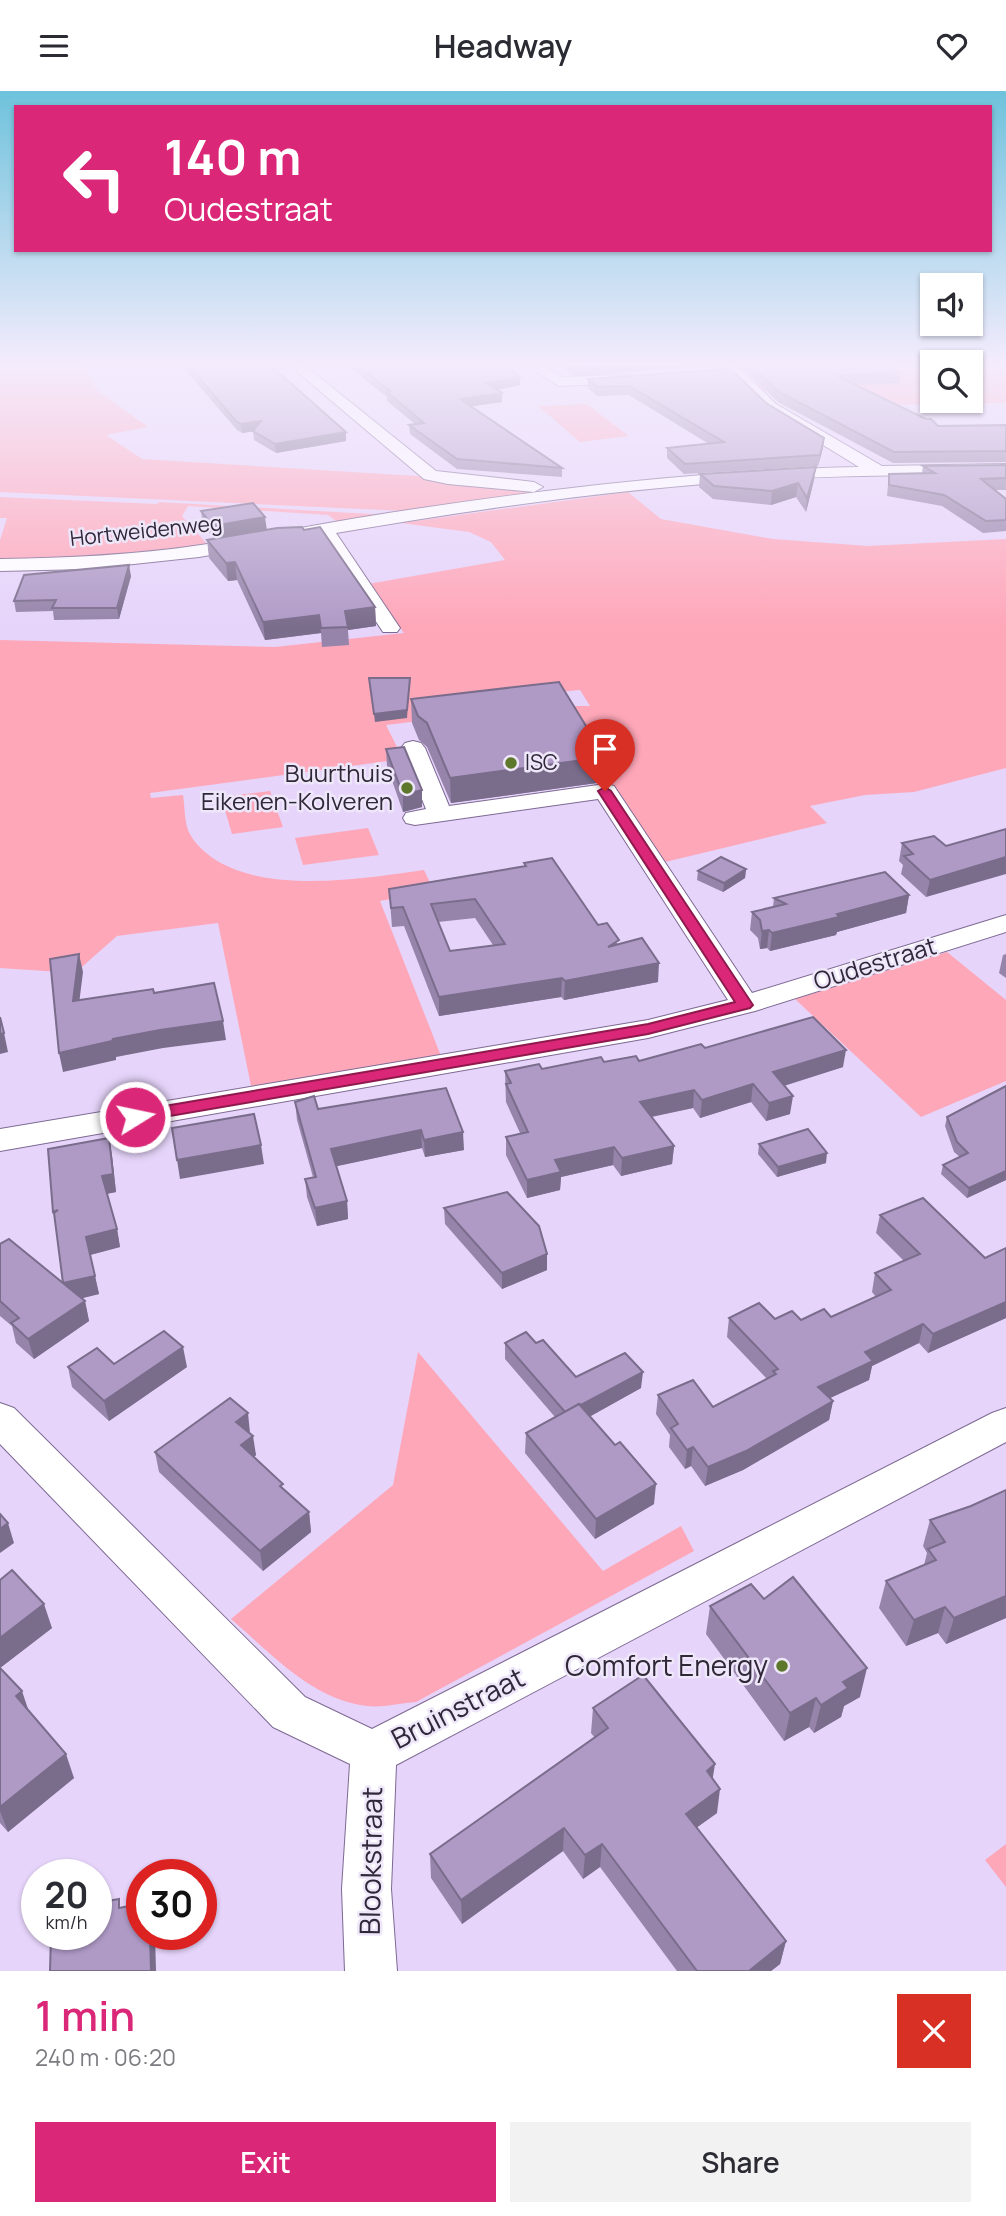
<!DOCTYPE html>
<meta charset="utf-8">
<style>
:root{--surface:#fff;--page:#f2f2f3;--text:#2b2b33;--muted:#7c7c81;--accent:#db2777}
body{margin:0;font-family:Manrope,sans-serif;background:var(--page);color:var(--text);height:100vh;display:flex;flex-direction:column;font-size:26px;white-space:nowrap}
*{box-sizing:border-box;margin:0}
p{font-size:23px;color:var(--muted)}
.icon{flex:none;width:38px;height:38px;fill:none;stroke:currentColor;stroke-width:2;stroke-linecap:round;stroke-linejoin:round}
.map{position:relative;height:1880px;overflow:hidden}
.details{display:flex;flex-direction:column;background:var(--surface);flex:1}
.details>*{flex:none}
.banner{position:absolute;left:14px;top:14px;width:978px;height:147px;border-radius:0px;box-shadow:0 2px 5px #0004;background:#db2777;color:#fff;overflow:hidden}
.controls{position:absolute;left:920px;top:182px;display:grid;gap:14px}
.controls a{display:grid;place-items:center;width:63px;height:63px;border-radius:0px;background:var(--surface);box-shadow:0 2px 5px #0004;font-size:35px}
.speed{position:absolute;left:21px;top:1768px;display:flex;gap:14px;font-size:35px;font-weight:700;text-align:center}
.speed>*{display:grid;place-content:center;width:91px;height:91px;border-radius:50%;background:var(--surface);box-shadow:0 2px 5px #0004;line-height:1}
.speed small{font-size:18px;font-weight:400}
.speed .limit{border:10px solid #d22;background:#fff;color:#111}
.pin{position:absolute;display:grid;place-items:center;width:60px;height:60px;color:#fff;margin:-72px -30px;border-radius:50% 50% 50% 0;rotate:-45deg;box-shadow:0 0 7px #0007}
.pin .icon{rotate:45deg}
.me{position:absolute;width:77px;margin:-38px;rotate:80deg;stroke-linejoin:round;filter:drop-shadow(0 0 5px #0008)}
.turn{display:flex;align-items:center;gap:24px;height:147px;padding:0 35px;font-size:32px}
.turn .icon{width:91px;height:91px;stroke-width:2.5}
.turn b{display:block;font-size:49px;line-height:60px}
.round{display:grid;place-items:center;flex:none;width:74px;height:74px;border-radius:0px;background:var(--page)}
.summary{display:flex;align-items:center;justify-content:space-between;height:119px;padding:0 35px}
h1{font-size:42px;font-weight:600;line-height:52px;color:var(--accent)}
.cta{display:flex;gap:14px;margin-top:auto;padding:14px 35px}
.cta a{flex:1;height:80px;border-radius:0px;background:var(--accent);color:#fff;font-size:28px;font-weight:600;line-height:80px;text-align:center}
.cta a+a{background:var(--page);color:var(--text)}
header{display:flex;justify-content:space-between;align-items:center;height:91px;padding:0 35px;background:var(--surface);font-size:32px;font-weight:600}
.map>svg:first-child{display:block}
.green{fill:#fea7b9}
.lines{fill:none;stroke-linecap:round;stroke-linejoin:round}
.minor-casing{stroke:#7d6992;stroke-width:2}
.minor{fill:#fff;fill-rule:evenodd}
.wall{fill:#9684aa;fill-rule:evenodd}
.shaded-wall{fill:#7a6c8b}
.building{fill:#af9ac6;stroke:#7a6c8b;stroke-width:2;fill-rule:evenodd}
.route{fill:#db2777;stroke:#8e194d;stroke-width:2}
.poi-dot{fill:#5d772b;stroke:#eee6f9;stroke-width:2.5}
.labels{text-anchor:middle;stroke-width:5;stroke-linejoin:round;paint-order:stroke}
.far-street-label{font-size:21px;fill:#302839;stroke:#eee6f9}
.far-poi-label{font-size:21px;fill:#302839;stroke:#eee6f9;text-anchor:start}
.poi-label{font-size:24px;fill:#302839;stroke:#eee6f9;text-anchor:end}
.street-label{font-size:24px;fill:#302839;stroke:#eee6f9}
.near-poi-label{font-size:28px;fill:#302839;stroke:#eee6f9;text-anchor:end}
.near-street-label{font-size:28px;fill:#302839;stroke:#eee6f9}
</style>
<header><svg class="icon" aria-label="menu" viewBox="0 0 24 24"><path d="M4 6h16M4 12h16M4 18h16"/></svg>Headway<svg class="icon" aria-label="heart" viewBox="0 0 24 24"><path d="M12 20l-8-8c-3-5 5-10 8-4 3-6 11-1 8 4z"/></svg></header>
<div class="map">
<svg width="1006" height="1880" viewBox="0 0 1006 1880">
<rect width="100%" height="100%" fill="#e6d4fa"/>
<g class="green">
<path d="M0 273H83L97 299 148 336 106 344 142 368 417 385 538 401 405 420 0 401Z"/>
<path d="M849 273H933V310H971V273H1006V312L886 314 863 296 763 301 752 289 860 284Z"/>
<path d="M587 313 629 345 580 351 538 315Z"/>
<path d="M628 401 661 428 773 448 868 455 1006 448V677L914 701 865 704 810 715 827 732 661 772 558 615H590L580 599 537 603 544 615 386 634 403 668 150 702 151 707 183 704C185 716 184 735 191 745 234 810 360 788 424 779L434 800 380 810 441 965 251 995 218 832 117 845 75 882 0 877V549L275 556 404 542 368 493 505 469 491 451 469 441 401 432Z"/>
<path d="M0 406 157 413 159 411 389 424 339 432 328 424 188 415 182 425 207 453 167 460 0 471V449L7 427H0Z"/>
<path d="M270 700 283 736 232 743 221 706Z"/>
<path d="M368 737 379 764 303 774 295 747Z"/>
<path d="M947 861 1006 909V990L921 1026 795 908Z"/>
<path d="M418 1261 603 1480 681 1435 694 1460 416 1611C401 1612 382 1617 367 1615 311 1608 272 1563 231 1528L393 1394Z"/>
<path d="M1006 1753V1796L985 1769Z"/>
</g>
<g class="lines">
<defs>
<g id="minor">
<path d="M288 273H303L436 380 534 391 543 396 534 401 448 393 424 388Z"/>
<path d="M524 273H540L562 286 629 284 636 288 629 292 559 295Z"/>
<path d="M720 273H735L776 313 882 375 1006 373V383C937 384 868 384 799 387 644 394 488 416 336 442L400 537 397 541H383L319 445 199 466 87 478 0 480V468C67 467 135 464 201 454 274 443 343 428 415 418 562 396 711 379 859 376L766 319Z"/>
<path d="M413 650 421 652 425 657 449 715 605 693 614 695 752 902 1006 824V841L755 920 648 947 0 1060V1038L648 929 728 909 598 708 415 734 406 732 403 727 406 722 426 718 401 657 405 652Z"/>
<path d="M0 1312 14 1317 305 1606 372 1638 992 1322 1006 1317V1351L396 1674 391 1798 397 1880H345L342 1798 350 1673 273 1636 0 1353Z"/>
</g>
</defs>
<use href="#minor" class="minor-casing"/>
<use href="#minor" class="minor"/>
</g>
<g class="wall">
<path d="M180 273H269L346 341V350L276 362 254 349 253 340 242 342 237 339Z"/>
<path d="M345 273H505L520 286V294L497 299 502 311 470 315 562 377V386L457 378 410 343 409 334 415 333 387 310V306Z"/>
<path d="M560 273H719L718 274 574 285Z"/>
<path d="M738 273H886L901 282 900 292 856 294 938 335 1006 334V371L893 372 778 311Z"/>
<path d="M588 288 766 312 824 347 823 357 818 375 684 383 667 367V357L709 353 629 304 597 305 588 297Z"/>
<path d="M1006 374V399H995L1006 408V440L983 442 942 415 887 405 889 383 922 382 923 375Z"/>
<path d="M700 383 814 389 806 421 796 406 771 414 713 408 699 396Z"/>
<path d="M201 420 267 439H304L375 516 376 535 348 539 349 554 322 556 321 542 265 549 237 489 228 490 209 467 207 449 214 448 203 434Z"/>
<path d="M131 485 119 528 54 529 53 520 16 521 14 510Z"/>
<path d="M411 608 604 691 451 712 427 656 419 649 412 632Z"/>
<path d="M386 658 422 716 403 721 387 675Z"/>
<path d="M902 752 946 755 926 806 901 783 903 774 899 770Z"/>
<path d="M524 772 598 834 658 891 564 909 561 906 439 925 404 835 392 836 389 798 524 775ZM475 827 493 854 450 860 438 831Z"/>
<path d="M746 778 745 787 723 801 697 789 698 780Z"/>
<path d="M909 804 906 822 837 841 836 844 770 860 767 857 760 858 758 847 750 839 752 821 773 816 774 807Z"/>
<path d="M1006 863V887L999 882 1003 864Z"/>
<path d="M705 957 843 976 784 995 790 1023 766 1030 751 1011 700 1027 693 1017 652 1026 674 1055 672 1073 621 1085 613 1074 561 1086 560 1099 527 1107 506 1064V1046L520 1042 506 1011 505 980 542 978 604 971 639 970Z"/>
<path d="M1006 995V1089L967 1107 941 1083 943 1074 960 1066 954 1061 945 1035 947 1026Z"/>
<path d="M446 997 464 1059 425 1066 422 1057 336 1075 347 1110 348 1128 317 1135 307 1106 305 1088 313 1086 297 1029 295 1011 318 1018Z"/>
<path d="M109 1047 112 1065 116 1101 107 1103 117 1138 120 1156 90 1164 99 1203 82 1207 85 1210 89 1230 34 1268 16 1252 12 1235 0 1225V1153L63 1192Z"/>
<path d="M759 1053 826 1072 777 1086 758 1063Z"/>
<path d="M444 1117 547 1179 502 1198 445 1133Z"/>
<path d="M880 1124 985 1167 1006 1157V1227L928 1262 919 1252 872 1275 869 1289 830 1307 833 1310 829 1329 743 1379 705 1395 691 1375 685 1378 669 1356 670 1344 656 1323 658 1304 713 1316 767 1288 727 1246 729 1227 801 1229 831 1226 876 1206 872 1201 875 1182 904 1170 876 1142Z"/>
<path d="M505 1252H536L576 1286 641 1297 590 1325 654 1413 595 1448 525 1362 526 1342 555 1326 505 1268Z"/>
<path d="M114 1273 187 1276 109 1330 72 1296 68 1276Z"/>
<path d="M250 1342 256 1364 254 1366 283 1397 309 1421 311 1441 263 1480 159 1381 155 1361Z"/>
<path d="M1006 1399V1527L946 1553 938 1542 906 1555 879 1517 886 1490 924 1474 927 1462 923 1455 930 1429 971 1415Z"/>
<path d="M0 1489 52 1537 0 1577 74 1687 8 1741 0 1732Z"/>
<path d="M764 1508 860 1606 844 1615 841 1626 814 1642 809 1636 784 1650 706 1543 710 1515Z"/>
<path d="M593 1617 713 1688 717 1722 696 1737 786 1850 780 1873 771 1880H677L600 1776 583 1788 563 1760 462 1833 431 1787 430 1763 595 1647 591 1642Z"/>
</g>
<g class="shaded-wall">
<path d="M627 273H719L718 274 574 285V277Z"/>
<path d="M520 286V294L486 301V292Z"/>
<path d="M502 302V311L460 317V308Z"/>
<path d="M261 330 262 339 242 342 241 333Z"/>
<path d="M346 341V350L276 362 275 353Z"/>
<path d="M824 347 823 357 818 375 820 364Z"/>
<path d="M816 376 814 389 806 421 807 407Z"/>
<path d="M798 392 796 406 771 414 772 400Z"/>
<path d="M265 426 267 440 215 449 213 435Z"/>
<path d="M235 471 237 489 228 490 226 472Z"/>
<path d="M129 474 131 485 119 528 117 517Z"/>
<path d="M375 516 376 535 348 539 345 520Z"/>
<path d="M319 524 321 542 265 549 263 531Z"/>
<path d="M410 587 407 627 375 631 374 623Z"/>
<path d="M605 666 604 691 451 712 450 687Z"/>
<path d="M422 699V716L403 721V704Z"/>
<path d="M1006 766V783L926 806 930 789Z"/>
<path d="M746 778 745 787 723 801 724 792Z"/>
<path d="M909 804 906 822 837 841 836 844 770 860 772 842 837 823Z"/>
<path d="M769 839 767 857 760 858 762 840Z"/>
<path d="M79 863 83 881 77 929 73 910Z"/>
<path d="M659 872 658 891 564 909 565 890Z"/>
<path d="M562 887 561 906 439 925V906Z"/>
<path d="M223 930 226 949 163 957 116 966V969L63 981 59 962 113 948 160 939Z"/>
<path d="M3 937 8 961 0 963V943Z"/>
<path d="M846 959 843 976 770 999 773 981Z"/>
<path d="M753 993 751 1011 700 1027 702 1009Z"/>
<path d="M694 999 693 1017 639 1028 640 1011Z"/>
<path d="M793 1005 790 1023 766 1030 769 1012Z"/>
<path d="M421 1039 422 1057 333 1076 331 1058Z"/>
<path d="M463 1041 464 1059 425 1066 424 1049Z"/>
<path d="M109 1047 112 1065 116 1101 105 1103 102 1085Z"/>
<path d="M261 1054 264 1073 180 1088 177 1069Z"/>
<path d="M674 1055 672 1073 621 1085 622 1067Z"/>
<path d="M614 1056 613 1074 561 1086 560 1099 527 1107V1089L555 1069Z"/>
<path d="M827 1062 826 1072 777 1086 778 1076Z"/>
<path d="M1006 1080V1089L967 1107 969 1097Z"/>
<path d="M347 1110 348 1128 317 1135 315 1117Z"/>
<path d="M117 1138 120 1156 90 1164 86 1146Z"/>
<path d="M547 1163V1179L502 1198V1182Z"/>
<path d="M95 1185 99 1203 67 1211 63 1192Z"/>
<path d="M85 1210 89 1230 34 1268 28 1248Z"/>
<path d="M1006 1211V1227L928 1262 933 1243Z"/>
<path d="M923 1233 919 1252 872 1275 869 1289 815 1314 818 1296 865 1261Z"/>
<path d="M183 1256 187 1276 109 1330 104 1310Z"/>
<path d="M643 1281 641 1297 566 1339V1322Z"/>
<path d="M833 1310 829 1329 743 1379 705 1395 708 1376Z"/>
<path d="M248 1322 250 1342 236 1331Z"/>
<path d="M253 1345 256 1364 244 1374 241 1354Z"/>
<path d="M693 1356 691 1375 685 1378 687 1359Z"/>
<path d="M656 1393 654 1413 595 1448 596 1428Z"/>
<path d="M309 1421 311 1441 263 1480 260 1460Z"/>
<path d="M8 1432 14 1452 0 1462V1438Z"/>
<path d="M1006 1505V1527L946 1553 954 1527Z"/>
<path d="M44 1513 52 1537 0 1577V1547Z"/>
<path d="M945 1516 938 1542 906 1555 914 1529Z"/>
<path d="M867 1577 860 1606 844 1615 841 1626 814 1642 821 1614 843 1591Z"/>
<path d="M22 1600 30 1624 16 1605Z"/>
<path d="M816 1607 809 1636 784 1650 790 1622Z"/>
<path d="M66 1663 74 1687 8 1741 0 1720V1716Z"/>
<path d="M715 1673 711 1698 707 1680Z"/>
<path d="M720 1698 717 1722 682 1747 686 1723Z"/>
<path d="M564 1737 563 1760 462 1833 461 1809Z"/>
<path d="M602 1753 600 1776 583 1788 585 1764Z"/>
<path d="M150 1843H155L156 1880H151Z"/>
<path d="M786 1850 780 1873 771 1880H749Z"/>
</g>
<g class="building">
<path d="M187 273H269L346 341 275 353 253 340 261 330 241 333 236 330Z"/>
<path d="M355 273H505L520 286 486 292 502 302 460 308 562 377 457 368 409 334 424 332 387 301 390 300Z"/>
<path d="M570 273H627L574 277Z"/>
<path d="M749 273H886L901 282 837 285 926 328H931L938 335 1006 334V360L894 361 779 301Z"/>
<path d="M731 278 766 312 824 347 820 364 685 373 667 357 724 351 629 295 597 296 588 288Z"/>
<path d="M1006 374V387L981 388 1006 408V429L986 430 944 404 889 394V383L935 382 923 375Z"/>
<path d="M816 376 807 407 798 392 772 400 714 395 700 383Z"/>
<path d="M253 412 265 426 213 435 201 420Z"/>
<path d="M302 436 304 439 320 436 375 516 345 520 348 536 321 537 319 524 263 531 235 471 226 472 207 449 277 437Z"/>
<path d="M129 474 117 517H52L56 509 14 510 24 484Z"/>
<path d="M369 587H410L407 619 374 623Z"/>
<path d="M559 591 605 666 450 687 427 632 418 625 411 608Z"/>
<path d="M404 656 422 699 403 704 386 658Z"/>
<path d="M1006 738V766L930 789 904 765 913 763 902 752 934 745 946 755Z"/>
<path d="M721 766 746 778 724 792 698 780Z"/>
<path d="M552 767 598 834 607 832 619 849 608 856 642 847 659 872 565 890 562 887 439 906 403 816 391 817 389 798 526 775 524 772ZM475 808 505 853 450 860 431 813Z"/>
<path d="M885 781 909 804 837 823 839 826 772 842 769 839 762 840 760 829 752 821 786 813 774 807Z"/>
<path d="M79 863 73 910 153 898 154 902 214 892 223 930 160 939 113 948 112 950 59 962 50 868Z"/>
<path d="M0 926 4 942 0 943Z"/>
<path d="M813 926 846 959 773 981 793 1005 769 1012 753 993 702 1009 694 999 640 1011 674 1055 622 1067 614 1056 555 1069 561 1081 527 1089 506 1046 528 1041 506 993 511 992 505 980 539 973 542 978 601 966 604 971 636 965 639 970 701 953 705 957Z"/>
<path d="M1006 995V1080L969 1097 943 1074 968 1062 957 1051 947 1026Z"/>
<path d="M446 997 463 1041 424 1049 421 1039 331 1058 347 1110 315 1117 305 1088 316 1086 295 1011 314 1005 318 1018Z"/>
<path d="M254 1023 261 1054 177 1069 172 1037Z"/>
<path d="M808 1038 827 1062 778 1076 759 1053Z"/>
<path d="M109 1047 113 1083 102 1085 117 1138 86 1146 95 1185 63 1192 54 1122 58 1119 53 1121 48 1058Z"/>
<path d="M507 1101 539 1135 547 1163 502 1182 444 1117Z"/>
<path d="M923 1107 985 1167 1006 1157V1211L933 1243 923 1233 865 1261 873 1270 818 1296 833 1310 746 1360 708 1376 693 1356 687 1359 671 1337 678 1333 658 1304 693 1289 713 1316 776 1283 773 1280 778 1278 729 1227 759 1212 775 1228 792 1220 801 1229 824 1218 831 1226 891 1199 875 1182 920 1163 880 1124Z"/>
<path d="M9 1148 85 1210 28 1248 11 1232 19 1227 0 1210V1153Z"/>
<path d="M164 1240 183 1256 104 1310 68 1276 97 1257 114 1273Z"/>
<path d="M526 1241 536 1252 543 1249 576 1286 625 1262 643 1281 581 1314 579 1313 565 1321 505 1252Z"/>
<path d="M230 1307 248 1322 236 1331 253 1345 241 1354 283 1393 280 1395 309 1421 260 1460 155 1361Z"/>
<path d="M579 1313 615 1354 620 1351 656 1393 596 1428 526 1342Z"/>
<path d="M1006 1399V1505L954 1527 945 1516 914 1529 886 1490 936 1469 928 1458 945 1451 930 1429 971 1415Z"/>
<path d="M0 1423 8 1432 0 1438Z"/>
<path d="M12 1479 44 1513 0 1547V1489Z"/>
<path d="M793 1486 867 1577 843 1591 848 1597 821 1614 816 1607 790 1622 710 1515 751 1493 764 1508Z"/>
<path d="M0 1577 22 1600 16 1605 66 1663 0 1716Z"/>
<path d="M643 1584 715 1673 707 1680 720 1698 686 1723 786 1850 749 1880H697L602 1753 585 1764 564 1737 461 1809 430 1763 608 1637 593 1617Z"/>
<path d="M119 1808V1817L129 1815V1826L142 1823V1843H150L151 1880H50L51 1843H96V1812Z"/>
</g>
<linearGradient id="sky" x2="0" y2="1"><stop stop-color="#6ec2dc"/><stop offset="0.51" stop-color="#f4ecfd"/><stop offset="1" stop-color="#f4ecfd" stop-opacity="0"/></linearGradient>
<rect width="1006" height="536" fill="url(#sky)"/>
<path class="route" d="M605 696 611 700 753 914 750 917 648 943 135 1031 129 1029 126 1026 129 1022 135 1020 648 933 735 911 598 700Z"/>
<g class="poi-dot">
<circle cx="511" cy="672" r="7"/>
<circle cx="407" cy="697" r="7"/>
<circle cx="782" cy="1575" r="7"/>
</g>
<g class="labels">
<g class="far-street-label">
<text transform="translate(146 440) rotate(-6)" y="7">Hortweidenweg</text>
</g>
<g class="far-poi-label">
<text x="525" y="679">ISC</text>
</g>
<g class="poi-label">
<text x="393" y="691">Buurthuis<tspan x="393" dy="28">Eikenen-Kolveren</tspan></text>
</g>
<g class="street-label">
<text transform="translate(875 873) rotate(-17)" y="8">Oudestraat</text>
</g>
<g class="near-poi-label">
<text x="768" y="1585">Comfort Energy</text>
</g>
<g class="near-street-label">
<text transform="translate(458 1617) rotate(-27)" y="10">Bruinstraat</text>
<text transform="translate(371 1770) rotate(-89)" y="10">Blookstraat</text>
</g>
</g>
</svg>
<div class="controls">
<a><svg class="icon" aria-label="sound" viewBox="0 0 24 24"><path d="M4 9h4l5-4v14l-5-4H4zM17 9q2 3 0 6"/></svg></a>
<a><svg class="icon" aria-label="search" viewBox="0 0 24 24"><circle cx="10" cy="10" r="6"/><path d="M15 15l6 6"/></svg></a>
</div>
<div class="speed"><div>20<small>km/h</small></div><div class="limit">30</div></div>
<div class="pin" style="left:605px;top:700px;background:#d93025"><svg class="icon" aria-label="arrive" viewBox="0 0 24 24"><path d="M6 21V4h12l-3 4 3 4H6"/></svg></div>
<svg class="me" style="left:135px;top:1026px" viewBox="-20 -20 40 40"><circle r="17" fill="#db2777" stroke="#fff" stroke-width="3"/><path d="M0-11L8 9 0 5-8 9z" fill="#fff"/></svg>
<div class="banner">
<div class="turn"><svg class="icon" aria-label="left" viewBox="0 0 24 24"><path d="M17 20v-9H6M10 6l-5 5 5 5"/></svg><div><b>140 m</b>Oudestraat</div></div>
</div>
</div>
<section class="details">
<div class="summary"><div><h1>1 min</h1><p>240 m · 06:20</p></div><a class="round" style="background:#d93025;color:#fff"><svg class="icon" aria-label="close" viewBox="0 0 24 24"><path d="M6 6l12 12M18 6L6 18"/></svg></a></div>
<div class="cta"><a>Exit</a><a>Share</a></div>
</section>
